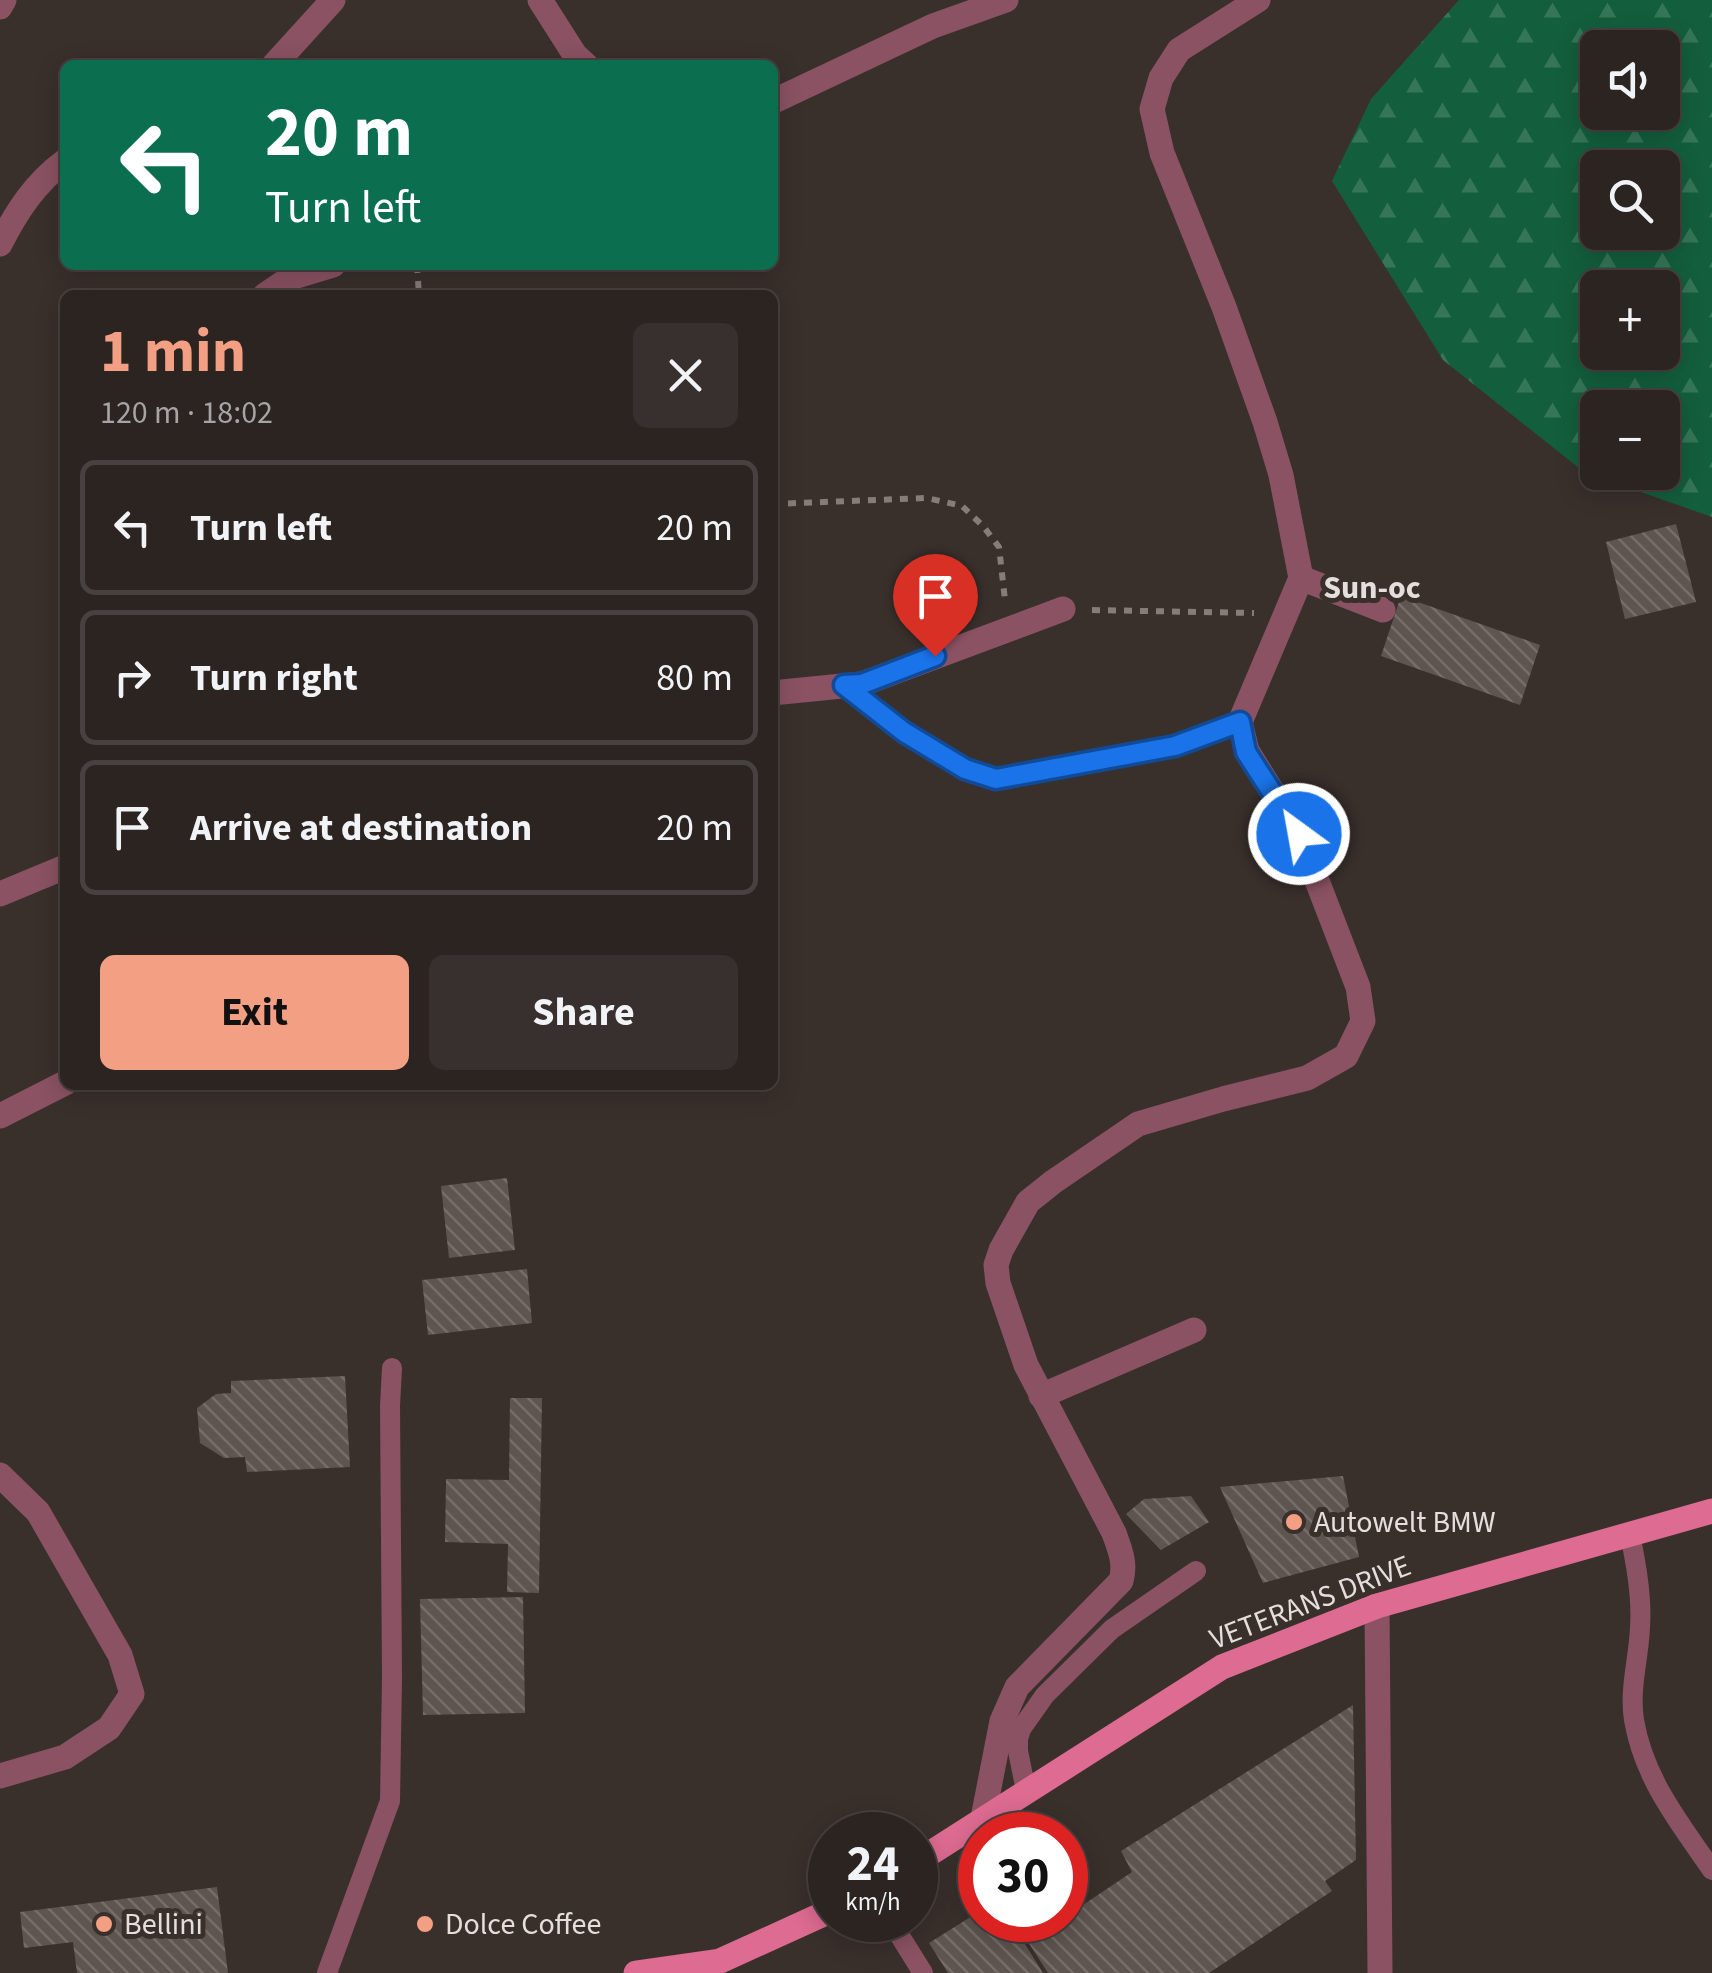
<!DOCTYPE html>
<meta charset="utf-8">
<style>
:root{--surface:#2b2421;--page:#37302e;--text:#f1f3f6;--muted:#a6a4a5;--line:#47413f;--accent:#f39f83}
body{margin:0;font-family:"Source Sans 3",sans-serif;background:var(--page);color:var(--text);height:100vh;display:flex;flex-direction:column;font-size:38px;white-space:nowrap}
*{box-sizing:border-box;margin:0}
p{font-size:32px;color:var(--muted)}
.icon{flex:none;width:55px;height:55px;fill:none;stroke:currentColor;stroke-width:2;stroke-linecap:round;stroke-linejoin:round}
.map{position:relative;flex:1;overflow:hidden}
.details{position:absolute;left:60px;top:290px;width:718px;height:800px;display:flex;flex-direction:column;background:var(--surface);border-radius:15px;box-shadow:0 5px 25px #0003,0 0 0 2px var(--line)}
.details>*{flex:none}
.top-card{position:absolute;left:60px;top:60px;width:718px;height:210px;border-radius:15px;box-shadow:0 5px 25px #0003,0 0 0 2px var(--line);background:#0b6e4f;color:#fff;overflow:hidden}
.controls{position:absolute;left:1580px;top:30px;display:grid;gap:20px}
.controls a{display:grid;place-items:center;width:100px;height:100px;border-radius:15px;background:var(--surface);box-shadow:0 5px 25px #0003,0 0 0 2px var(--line);font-size:50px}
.speed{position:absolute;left:808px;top:1812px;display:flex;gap:20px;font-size:50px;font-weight:700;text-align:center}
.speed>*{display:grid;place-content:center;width:130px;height:130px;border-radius:50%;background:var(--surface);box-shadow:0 5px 25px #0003,0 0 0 2px var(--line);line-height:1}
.speed small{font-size:25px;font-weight:400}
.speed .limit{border:15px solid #d22;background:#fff;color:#111}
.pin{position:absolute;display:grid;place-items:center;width:85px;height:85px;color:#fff;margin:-102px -42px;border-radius:50% 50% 50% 0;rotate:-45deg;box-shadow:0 0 10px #0007}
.pin .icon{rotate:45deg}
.me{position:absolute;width:110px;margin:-55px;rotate:328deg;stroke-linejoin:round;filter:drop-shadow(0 0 8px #0008)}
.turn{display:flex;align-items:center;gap:35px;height:210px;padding:0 40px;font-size:45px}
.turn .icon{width:130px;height:130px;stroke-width:2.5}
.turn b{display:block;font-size:70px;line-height:85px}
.round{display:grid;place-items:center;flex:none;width:105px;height:105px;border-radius:15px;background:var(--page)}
.head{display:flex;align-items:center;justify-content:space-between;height:170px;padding:0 40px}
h1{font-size:60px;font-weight:700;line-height:75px;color:var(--accent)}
.action{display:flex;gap:20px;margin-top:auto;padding:20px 40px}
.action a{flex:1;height:115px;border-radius:15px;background:var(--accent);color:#111;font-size:40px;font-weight:700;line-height:115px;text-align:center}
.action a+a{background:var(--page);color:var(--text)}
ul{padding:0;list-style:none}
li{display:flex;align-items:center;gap:30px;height:135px;margin:0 20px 15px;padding:0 20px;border:5px solid var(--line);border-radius:15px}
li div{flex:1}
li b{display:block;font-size:38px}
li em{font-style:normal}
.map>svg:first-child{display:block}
.forest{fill:url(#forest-firs);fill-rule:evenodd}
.building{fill:url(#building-back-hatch)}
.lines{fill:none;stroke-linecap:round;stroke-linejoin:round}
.path{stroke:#857d7a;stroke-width:6;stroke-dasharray:8 8;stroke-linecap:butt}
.lane{stroke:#8a5263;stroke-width:20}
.street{stroke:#8a5263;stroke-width:25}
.primary{stroke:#de6b92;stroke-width:25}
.route-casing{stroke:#114b97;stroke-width:25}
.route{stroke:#1a73e8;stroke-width:18}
.poi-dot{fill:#f39f83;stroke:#39302c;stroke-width:4}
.labels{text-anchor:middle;stroke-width:10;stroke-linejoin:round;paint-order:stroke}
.poi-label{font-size:30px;fill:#e4dedc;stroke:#39302c;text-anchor:start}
.street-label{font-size:30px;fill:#e4dedc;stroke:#39302c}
.neighbourhood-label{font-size:32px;font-weight:bold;fill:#e4dedc;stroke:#39302c}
</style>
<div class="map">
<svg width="1712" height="1973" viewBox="0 0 1712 1973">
<defs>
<pattern id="forest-firs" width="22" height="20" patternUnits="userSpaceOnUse" patternTransform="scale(2.5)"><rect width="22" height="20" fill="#135e3d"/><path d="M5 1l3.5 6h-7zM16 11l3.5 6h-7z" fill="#357558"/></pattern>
<pattern id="building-back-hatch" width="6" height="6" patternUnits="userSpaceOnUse" patternTransform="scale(2.5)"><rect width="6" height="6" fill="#5e5550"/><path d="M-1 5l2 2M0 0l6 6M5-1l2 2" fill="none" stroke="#756d69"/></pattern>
</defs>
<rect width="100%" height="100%" fill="#39302c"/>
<path class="forest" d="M1459 0H1712V517L1584 472 1443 360 1332 181 1371 99ZM1598 48H1662V112H1598ZM1598 168H1662V232H1598ZM1598 288H1662V352H1598ZM1598 408H1662V472H1598Z"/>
<g class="building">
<path d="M1676 524 1696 602 1625 619 1606 542Z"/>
<path d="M1401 596 1540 645 1520 705 1381 656Z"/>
<path d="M507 1178 515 1250 449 1258 441 1186Z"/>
<path d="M527 1269 532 1323 428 1335 422 1280Z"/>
<path d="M345 1376 350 1467 247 1472 245 1457 224 1458 200 1443 197 1408 216 1394 231 1393V1381Z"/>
<path d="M510 1398H542L539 1593 507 1592 508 1544 445 1542 446 1479 509 1480Z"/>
<path d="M1343 1476 1359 1557 1263 1583 1220 1487Z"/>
<path d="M1191 1496 1209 1522 1161 1550 1126 1514 1144 1499Z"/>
<path d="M523 1597 525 1713 423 1715 420 1599Z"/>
<path d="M1353 1705 1356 1860 1325 1881 1332 1891 1209 1973H1048L1028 1942 1061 1920H1065V1917L1132 1872 1121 1851Z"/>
<path d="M217 1887 228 1973H77L73 1942 24 1948 20 1912Z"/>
<path d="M980 1911V1920H1010L1043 1973H948L929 1943Z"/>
</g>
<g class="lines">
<g class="path">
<path d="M417 265 419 295"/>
<path d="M772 504 927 498 962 506 983 526 999 547 1005 600"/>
<path d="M1092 610 1254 613"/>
</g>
<g class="lane">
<path d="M844 685 904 732 965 769 996 779 1175 746 1240 722"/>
<path d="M1630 1534C1636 1564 1642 1596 1640 1627 1639 1658 1629 1688 1634 1720 1644 1779 1679 1822 1712 1870"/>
<path d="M1026 1791 1018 1751V1739L1021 1729 1045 1695 1112 1629 1196 1571"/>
<path d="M890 1920 923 1973"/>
<path d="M327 1973 390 1801 392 1677 390 1406 392 1368"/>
</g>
<g class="street">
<path d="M540 0 575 55 586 65"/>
<path d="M0 7 4 0"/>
<path d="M274 65 333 0"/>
<path d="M772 102 933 26 1006 0"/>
<path d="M0 244C17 211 35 183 65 161"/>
<path d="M265 295 290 278 333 265"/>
<path d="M1301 578 1383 610"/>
<path d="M772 693 862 684 1063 609"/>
<path d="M0 894 65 867"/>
<path d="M0 1116 65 1083"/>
<path d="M1041 1396 1194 1330"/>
<path d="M0 1475 38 1512 120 1655 132 1694 109 1728 65 1757 0 1776"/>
<path d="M1377 1606 1380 1973"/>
<path d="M983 1818 1002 1721 1017 1687 1121 1581C1126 1563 1120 1550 1114 1533L1026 1365 998 1283 996 1265 1001 1250 1028 1202 1053 1182 1138 1124 1223 1099 1307 1078 1346 1056 1363 1021 1358 987 1299 834 1247 751 1240 722 1301 578 1281 475 1265 422 1224 307 1162 153 1152 109 1161 78 1179 50 1258 0"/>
</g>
<g class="primary">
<path d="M915 1863 1222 1667 1377 1606 1712 1511"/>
<path d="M636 1973 720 1961 830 1911"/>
</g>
</g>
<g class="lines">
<defs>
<path id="route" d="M935 656 862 684 844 685 904 732 965 769 996 779 1175 746 1240 722 1246 752 1299 834"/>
</defs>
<use href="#route" class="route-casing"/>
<use href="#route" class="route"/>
</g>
<g class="poi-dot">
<circle cx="1294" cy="1522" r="10"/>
<circle cx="104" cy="1924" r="10"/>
<circle cx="425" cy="1924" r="10"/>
</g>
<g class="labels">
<g class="poi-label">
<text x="1314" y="1532">Autowelt BMW</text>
<text x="124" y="1934">Bellini</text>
<text x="445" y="1934">Dolce Coffee</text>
</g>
<g class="street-label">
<text transform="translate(1310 1602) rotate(-21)" y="10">VETERANS DRIVE</text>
</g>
<g class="neighbourhood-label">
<text x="1372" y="598">Sun-oc</text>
</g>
</g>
</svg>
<div class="controls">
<a><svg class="icon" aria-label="sound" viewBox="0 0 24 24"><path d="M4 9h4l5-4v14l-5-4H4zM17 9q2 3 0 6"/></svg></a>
<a><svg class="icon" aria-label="search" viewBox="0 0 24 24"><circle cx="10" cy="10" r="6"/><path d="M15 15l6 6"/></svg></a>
<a>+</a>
<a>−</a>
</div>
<div class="speed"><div>24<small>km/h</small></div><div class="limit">30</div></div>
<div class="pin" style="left:935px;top:656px;background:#d93025"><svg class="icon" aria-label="arrive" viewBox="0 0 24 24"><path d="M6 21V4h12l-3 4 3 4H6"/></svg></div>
<svg class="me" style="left:1299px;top:834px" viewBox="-20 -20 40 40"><circle r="17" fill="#1a73e8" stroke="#fff" stroke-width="3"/><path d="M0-11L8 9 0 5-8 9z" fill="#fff"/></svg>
<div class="top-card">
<div class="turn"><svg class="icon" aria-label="left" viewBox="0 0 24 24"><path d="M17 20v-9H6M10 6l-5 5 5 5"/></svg><div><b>20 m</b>Turn left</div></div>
</div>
<section class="details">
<div class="head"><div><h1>1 min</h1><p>120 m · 18:02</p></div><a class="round"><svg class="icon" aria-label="close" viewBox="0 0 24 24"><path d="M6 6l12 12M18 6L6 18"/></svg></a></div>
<ul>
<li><svg class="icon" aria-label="left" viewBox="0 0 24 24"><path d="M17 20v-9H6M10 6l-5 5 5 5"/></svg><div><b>Turn left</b></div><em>20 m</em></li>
<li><svg class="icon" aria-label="right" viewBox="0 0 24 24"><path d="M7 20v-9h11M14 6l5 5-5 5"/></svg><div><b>Turn right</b></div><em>80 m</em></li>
<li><svg class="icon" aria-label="arrive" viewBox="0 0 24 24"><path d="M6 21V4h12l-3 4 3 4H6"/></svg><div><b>Arrive at destination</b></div><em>20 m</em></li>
</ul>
<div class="action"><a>Exit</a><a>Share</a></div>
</section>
</div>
